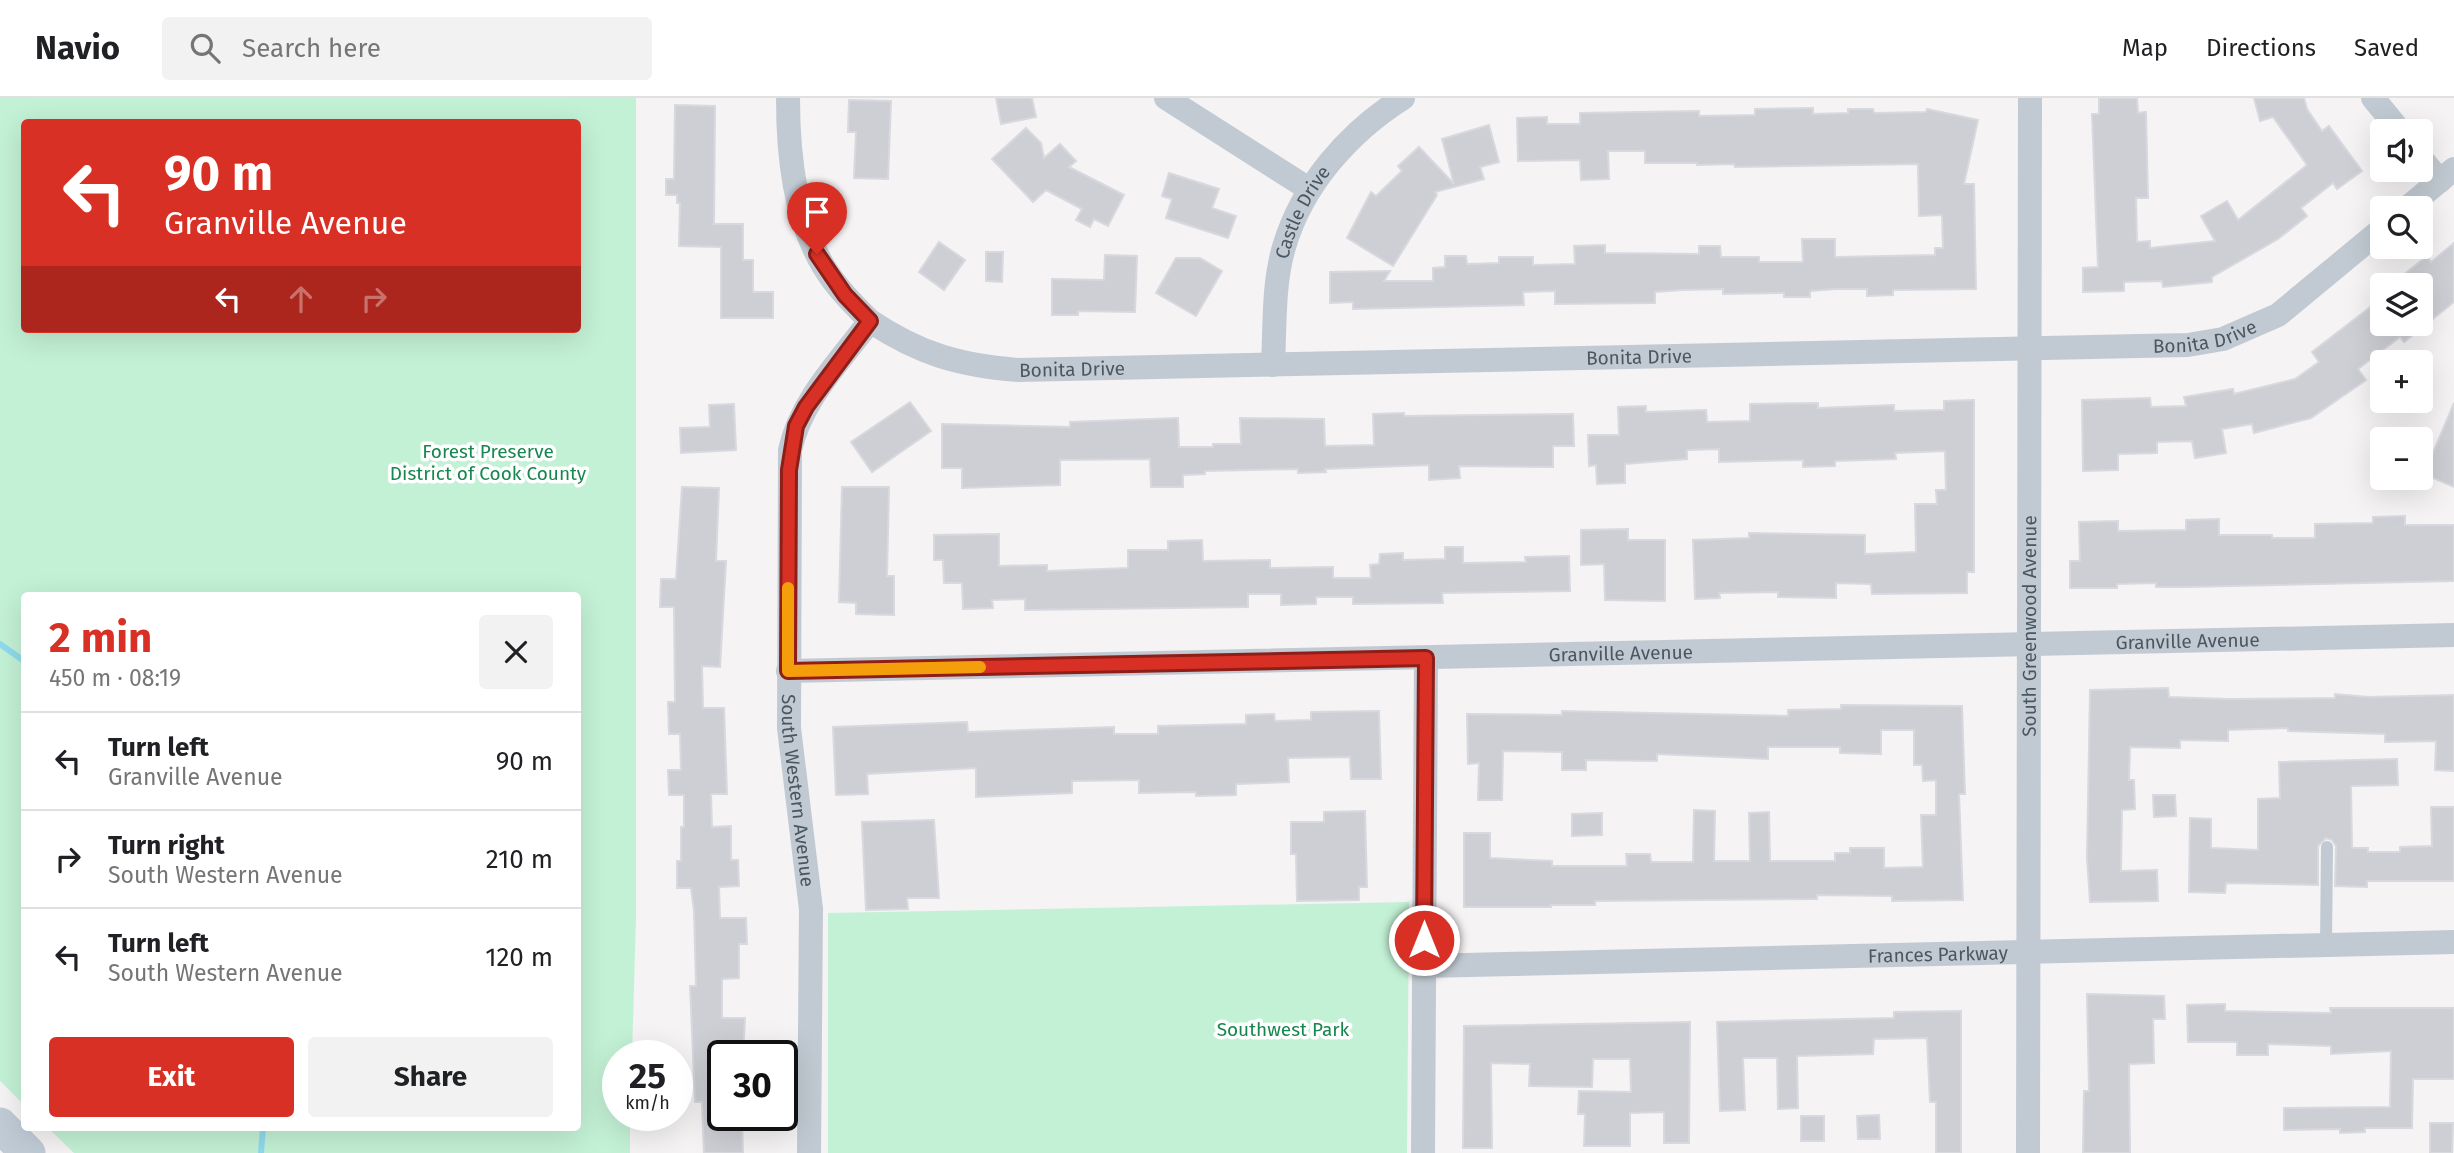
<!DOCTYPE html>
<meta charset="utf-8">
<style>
:root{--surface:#fff;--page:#f2f2f2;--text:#202124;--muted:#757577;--line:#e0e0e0;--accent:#d93025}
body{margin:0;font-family:"Fira Sans",sans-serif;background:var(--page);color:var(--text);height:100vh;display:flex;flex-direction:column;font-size:26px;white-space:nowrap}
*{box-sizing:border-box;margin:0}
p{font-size:23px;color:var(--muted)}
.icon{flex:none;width:38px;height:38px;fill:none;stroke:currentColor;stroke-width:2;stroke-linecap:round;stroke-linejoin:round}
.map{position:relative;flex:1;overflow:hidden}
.details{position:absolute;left:21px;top:494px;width:560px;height:539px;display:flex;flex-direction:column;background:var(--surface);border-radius:7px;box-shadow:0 7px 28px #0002}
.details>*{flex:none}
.top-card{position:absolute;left:21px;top:21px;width:560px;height:214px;border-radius:7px;box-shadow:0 7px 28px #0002;background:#d93025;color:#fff;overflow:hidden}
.controls{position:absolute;left:2370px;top:21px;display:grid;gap:14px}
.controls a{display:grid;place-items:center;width:63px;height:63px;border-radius:7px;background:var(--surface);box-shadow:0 7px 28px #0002;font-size:35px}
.speed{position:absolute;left:602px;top:942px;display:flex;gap:14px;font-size:35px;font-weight:700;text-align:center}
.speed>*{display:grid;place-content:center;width:91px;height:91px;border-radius:50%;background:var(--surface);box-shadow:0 7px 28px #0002;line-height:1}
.speed small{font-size:18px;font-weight:400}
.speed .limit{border:4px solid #111;border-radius:10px;background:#fff;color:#111}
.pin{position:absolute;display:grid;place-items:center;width:60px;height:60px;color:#fff;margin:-72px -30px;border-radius:50% 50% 50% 0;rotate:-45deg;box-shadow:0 0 7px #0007}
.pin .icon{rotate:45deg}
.me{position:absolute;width:77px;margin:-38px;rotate:0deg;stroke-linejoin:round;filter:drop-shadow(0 0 5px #0008)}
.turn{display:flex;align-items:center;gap:24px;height:147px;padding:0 28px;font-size:32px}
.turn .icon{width:91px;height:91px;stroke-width:2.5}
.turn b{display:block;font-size:49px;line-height:60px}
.lanes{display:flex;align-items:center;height:66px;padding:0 28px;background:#0003;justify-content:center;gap:35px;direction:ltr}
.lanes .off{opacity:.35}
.round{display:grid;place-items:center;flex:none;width:74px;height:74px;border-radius:7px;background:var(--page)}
.summary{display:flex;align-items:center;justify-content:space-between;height:119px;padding:0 28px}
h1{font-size:42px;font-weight:700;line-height:52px;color:var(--accent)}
.action{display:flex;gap:14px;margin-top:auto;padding:14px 28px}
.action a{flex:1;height:80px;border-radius:7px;background:var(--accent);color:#fff;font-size:28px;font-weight:700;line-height:80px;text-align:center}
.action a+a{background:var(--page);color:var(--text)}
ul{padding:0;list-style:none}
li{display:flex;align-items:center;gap:21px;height:98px;padding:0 28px;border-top:2px solid var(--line)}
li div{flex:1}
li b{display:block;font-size:26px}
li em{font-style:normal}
header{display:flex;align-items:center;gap:42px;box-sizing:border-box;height:98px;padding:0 35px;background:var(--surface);border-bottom:2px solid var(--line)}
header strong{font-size:33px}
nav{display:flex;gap:38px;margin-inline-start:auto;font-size:24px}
.search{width:490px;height:63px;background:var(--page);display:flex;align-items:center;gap:18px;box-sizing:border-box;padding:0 24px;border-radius:7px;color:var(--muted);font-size:26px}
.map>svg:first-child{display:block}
.green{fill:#c3f1d5;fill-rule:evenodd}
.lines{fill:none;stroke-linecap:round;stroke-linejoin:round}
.stream{stroke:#90daee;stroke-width:6}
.building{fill:#cdcfd5;stroke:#d7d9de;stroke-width:2}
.service{stroke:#c1cad2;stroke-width:12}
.minor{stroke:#c1cad2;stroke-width:24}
.secondary{stroke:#c1cbd6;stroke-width:35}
.route-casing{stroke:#8d1f18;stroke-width:18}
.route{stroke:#d93025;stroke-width:12}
.slow{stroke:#f59e0b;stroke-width:12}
.labels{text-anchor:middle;stroke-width:7;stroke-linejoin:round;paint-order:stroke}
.street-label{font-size:19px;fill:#4a5661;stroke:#fff}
.park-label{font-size:19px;fill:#17864f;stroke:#fff}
</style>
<header>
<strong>Navio</strong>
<div class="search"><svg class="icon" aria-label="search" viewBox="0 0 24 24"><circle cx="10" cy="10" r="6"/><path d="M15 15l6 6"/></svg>Search here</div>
<nav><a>Map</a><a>Directions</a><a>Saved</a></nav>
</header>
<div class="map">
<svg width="2454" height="1055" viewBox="0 0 2454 1055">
<rect width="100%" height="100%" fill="#f5f3f3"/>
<g class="green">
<path d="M0 0H636V820L632 957H618V1017H630V1055H74L47 1029H578V497H24V1007L0 983ZM24 24H578V231H24Z"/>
<path d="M1409 804 1407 1055H828V815Z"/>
</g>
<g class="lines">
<g class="stream">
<path d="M0 546 24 563"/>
<path d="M261 1055 263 1029"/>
</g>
</g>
<g class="building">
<path d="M996 0H1032L1036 19 1001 26Z"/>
<path d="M2099 0H2137L2138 15 2146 14 2148 100H2136L2137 144 2150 143V150L2215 143 2201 118 2227 103 2238 122 2307 67 2273 19 2260 23 2254 0H2304L2307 11 2322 33 2329 28 2362 73 2337 91 2333 85 2301 110 2307 118 2278 141 2212 179V184L2163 189 2162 183 2124 184V193L2083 194V170L2098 169 2092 16H2099Z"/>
<path d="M849 2 891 3 888 81 854 80 856 34H848Z"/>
<path d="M675 7 715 8 714 126H743V162H753V194H773V220H721V149L679 148 680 105H677V97H666V81H674Z"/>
<path d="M1813 10V16L1848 15V11H1873L1874 15 1926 14 1927 11 1978 22 1964 86H1974L1976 191 1893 192V197L1867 198V191H1835L1810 193V199H1784V195L1723 196V191L1681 192 1655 194V205L1555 206V193L1523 194 1524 207 1353 211V204L1330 205V174L1390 173 1384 183H1433V170L1445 169V158H1466L1467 166 1499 165V159H1533V167L1575 166 1574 148 1605 147V155L1699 156V148H1720L1721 159H1759V164H1803L1802 141H1835V159L1935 157V150H1943L1942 117 1919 118 1918 66 1735 69 1734 66 1697 67V65H1645V53H1608L1609 81 1581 82 1580 62 1518 63 1517 20 1547 19V26H1580V15L1699 13V18L1755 17V11Z"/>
<path d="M1489 27 1499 64 1480 69 1484 81 1435 94 1437 97 1393 168 1347 140 1371 94 1376 98 1402 73 1398 68 1419 49 1454 86 1442 41Z"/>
<path d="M1026 30 1041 45 1044 60 1060 46 1076 63 1069 69 1124 97 1108 128 1094 121 1090 129 1076 122 1082 111 1046 92 1033 104 992 61Z"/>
<path d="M1169 75 1219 91 1212 110 1236 118 1228 140 1166 120 1172 101 1162 98Z"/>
<path d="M939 144 965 162 944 192 919 174Z"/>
<path d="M2454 145V204L2404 244 2400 239 2358 271 2366 282 2311 320 2254 335 2252 326 2222 331 2226 355 2195 360 2192 343 2157 344V355L2118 356V372L2083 373 2082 302 2150 300 2151 309 2186 308 2184 299 2233 291 2234 296 2295 281 2319 264 2312 254 2382 200V226H2420V187H2416L2406 175 2427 158 2431 164Z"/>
<path d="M986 154H1003L1002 184 986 183Z"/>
<path d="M1105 157 1137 158 1135 214 1078 213V217H1052V181L1104 182Z"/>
<path d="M1176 160H1200L1222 173 1196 218 1156 195Z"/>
<path d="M1974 302V474H1967V495L1872 496 1871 486 1836 485V500L1778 499V494L1719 495 1720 500 1695 501 1693 442 1749 440V435L1865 437V456L1916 454 1915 406H1937L1936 392H1946L1945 353 1895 355 1896 361 1835 363V368L1803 369V362L1719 364V351L1687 352V361L1625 366V385L1597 386 1596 367 1589 368 1588 337H1619L1618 309 1646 308V314L1706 312 1707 324 1750 323V306L1818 305V310L1894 307V313L1944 312V303Z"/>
<path d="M910 304 931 333 872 374 851 344Z"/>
<path d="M2454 305V389L2424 376Z"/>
<path d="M734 306 736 352 681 355 680 330 710 329 709 307Z"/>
<path d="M1404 315V318L1573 316 1574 348H1553V369L1459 368 1460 380 1429 382V367L1325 371 1326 374 1298 375V371L1205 373V376L1183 377V389H1151L1150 361 1060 362V387L962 390V370H942V326L1070 329V324L1178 320 1179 349H1213V346H1241L1240 320 1324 321 1325 348 1374 347 1373 316Z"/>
<path d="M682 389 719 390 716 463H726L720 569 702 568 703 610H724L727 696H711L712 729 731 728V762H738L739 788 719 789 720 820H746L747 846H739V880L722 881V920H745L743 957H723V1023H742L743 1055H704L702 1004H695L690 888H696L694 813 691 790H677V763H681V729H684V697H669L668 672H681L680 636H669L668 604H675L674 509H660L661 481H676Z"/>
<path d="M842 389H889L887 478H894V517L856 516V505L839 504Z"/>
<path d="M2405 418V427H2454V483L2187 489H2156V485L2117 486V490H2070V463H2080L2079 424 2118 423V433L2186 432V422L2219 421V437H2272V440H2315V426L2373 425V419Z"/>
<path d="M1628 431V442H1665V503L1605 502 1604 466 1581 467V432Z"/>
<path d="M999 436V468L1047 467V473L1128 470V452H1168V443L1202 442 1203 463 1270 462V470L1333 469V480H1371L1370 467 1379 466 1380 456 1403 455V462L1445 461V449H1463V465L1526 464 1525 459 1569 458 1570 493 1442 495 1443 505 1353 506V499H1316V506L1281 507V496H1248V509L1025 512V501L992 502 993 510 963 511 962 485H944L943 462H934V437Z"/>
<path d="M2168 590 2169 599 2228 601 2335 600V596L2369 599 2454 597V673L2435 672 2436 643 2385 644V636L2288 633V630L2228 632V643L2180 642V650L2130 649 2129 682H2134L2135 711 2122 712 2121 773 2157 772 2158 803 2090 804 2087 760 2090 592Z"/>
<path d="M1841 607 1962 608 1965 696H1959L1963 802 1892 803V798L1817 797V801L1595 803V807H1551V809H1464V735H1490V760L1552 763V768H1627L1626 756H1650L1651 764H1693L1694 712 1715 713 1714 763H1750L1749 715 1769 714 1770 763H1835V755H1850V750H1884V770L1923 769 1921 717H1936V682L1923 683 1922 667H1914V632H1881V656L1840 655V649H1768V661L1657 656V663L1586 662V672H1562V654L1503 653 1502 702H1478L1479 665 1468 666 1467 616 1562 617V613L1788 618V612L1841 611Z"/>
<path d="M1379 613 1381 681H1351L1350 659 1288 660 1289 684 1236 686V697L1196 698V694L1139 695V682L1072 683V695L976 699V670L867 676 868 696 836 697 833 629 967 624 968 634 1114 629V636H1158V628L1246 626V617L1274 616 1275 623 1311 622V614Z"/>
<path d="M2397 661 2398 687 2351 688 2352 750H2368V754H2400V749L2432 748 2431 709H2454V783H2367V789L2335 788 2336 748 2332 742 2326 740 2318 748V787L2226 785 2225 795 2189 794 2190 720 2211 721V750L2258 752V701L2280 700 2279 664Z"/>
<path d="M2153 697H2175L2176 718 2154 719Z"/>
<path d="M1365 713 1367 789H1359V802L1297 803 1296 756H1291V724H1324V714Z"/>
<path d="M1602 715V737L1572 738V716Z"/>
<path d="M934 722 939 800H907L908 811 866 812 862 724Z"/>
<path d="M2087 896 2164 898 2165 921H2153L2154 965 2129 966 2130 1055H2083L2084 993H2089Z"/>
<path d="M2225 906V913L2331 915 2330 910H2454V981H2413L2412 1030H2365V1034L2340 1035V1031L2284 1032V1010L2390 1009 2391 953 2331 956V948L2268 946V957H2237V944H2188L2187 907Z"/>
<path d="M1961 913V1055H1936V1004H1930L1927 940 1874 941 1873 956 1797 958 1798 1010 1778 1011 1777 960H1743L1745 1012 1720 1013 1717 924 1894 920V914Z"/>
<path d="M1690 924 1689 1045H1664V1014L1630 1015V1048H1584L1585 1016H1578L1579 993 1631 994 1630 961H1593L1592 989 1529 988 1530 966 1491 965 1492 1050H1463L1464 928Z"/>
<path d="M1879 1017 1880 1041H1858L1857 1018Z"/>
<rect x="1801" y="1018" width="23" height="25"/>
<path d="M2430 1025H2453L2452 1055H2430Z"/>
</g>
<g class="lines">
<path class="service" d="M2326 848 2327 749"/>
<g class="minor">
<path id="s1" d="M788 0C788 56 794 120 824 169 836 189 853 206 870 223 840 263 801 302 790 352L789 630 811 811 809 1055"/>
<path d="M1166 0 1309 91"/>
<path d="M2373 0 2400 33"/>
<path d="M2420 59 2440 83"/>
<path d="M2407 110 2454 71"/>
<path id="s2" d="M870 223C920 256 958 267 1018 272L2188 247 2223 241 2278 217 2382 131"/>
<path id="s3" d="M1273 267C1275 228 1273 186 1284 149 1302 87 1349 34 1403 0"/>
<path id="s4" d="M788 573 2454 537"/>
<path id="s5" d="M1424 868 2454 844"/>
<path d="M1423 1055 1426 560"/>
<path id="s6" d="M2028 1055 2030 0"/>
</g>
<path class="secondary" d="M0 1027 28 1055"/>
</g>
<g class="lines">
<defs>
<path id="route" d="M817 156 845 197 870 223 806 309 796 328 789 372 788 573 1426 560 1424 842"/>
</defs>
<use href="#route" class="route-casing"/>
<use href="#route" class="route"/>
<path class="slow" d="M788 490V573L980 569"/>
</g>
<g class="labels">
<g class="street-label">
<text dy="7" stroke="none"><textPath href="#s3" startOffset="158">Castle Drive</textPath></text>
<text dy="7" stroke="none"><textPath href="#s2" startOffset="1346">Bonita Drive</textPath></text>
<text dy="7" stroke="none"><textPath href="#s2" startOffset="779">Bonita Drive</textPath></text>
<text dy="7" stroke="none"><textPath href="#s2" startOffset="212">Bonita Drive</textPath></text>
<text dy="7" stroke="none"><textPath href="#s6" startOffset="527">South Greenwood Avenue</textPath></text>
<text dy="7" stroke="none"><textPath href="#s4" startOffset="1400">Granville Avenue</textPath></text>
<text dy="7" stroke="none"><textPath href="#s4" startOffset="833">Granville Avenue</textPath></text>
<text dy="7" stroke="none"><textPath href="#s1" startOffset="740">South Western Avenue</textPath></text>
<text dy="7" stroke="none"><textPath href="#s5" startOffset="514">Frances Parkway</textPath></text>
</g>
<g class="park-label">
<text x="488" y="360">Forest Preserve<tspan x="488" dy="22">District of Cook County</tspan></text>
<text x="1283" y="938">Southwest Park</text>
</g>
</g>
</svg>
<div class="controls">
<a><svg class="icon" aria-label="sound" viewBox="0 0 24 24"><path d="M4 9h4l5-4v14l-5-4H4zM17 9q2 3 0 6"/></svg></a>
<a><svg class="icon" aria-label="search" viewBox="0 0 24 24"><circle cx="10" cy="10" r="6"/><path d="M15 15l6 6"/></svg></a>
<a><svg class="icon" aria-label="layers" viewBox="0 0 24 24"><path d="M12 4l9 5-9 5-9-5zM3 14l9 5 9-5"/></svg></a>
<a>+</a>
<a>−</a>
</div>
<div class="speed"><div>25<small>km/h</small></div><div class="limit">30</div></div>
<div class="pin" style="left:817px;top:156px;background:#d93025"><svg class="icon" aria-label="arrive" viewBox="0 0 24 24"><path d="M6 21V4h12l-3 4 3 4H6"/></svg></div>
<svg class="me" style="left:1424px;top:842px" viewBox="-20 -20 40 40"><circle r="17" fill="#d93025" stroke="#fff" stroke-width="3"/><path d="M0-11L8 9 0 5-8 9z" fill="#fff"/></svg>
<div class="top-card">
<div class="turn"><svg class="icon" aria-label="left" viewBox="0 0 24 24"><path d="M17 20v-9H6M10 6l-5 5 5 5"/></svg><div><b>90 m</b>Granville Avenue</div></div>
<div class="lanes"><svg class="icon" aria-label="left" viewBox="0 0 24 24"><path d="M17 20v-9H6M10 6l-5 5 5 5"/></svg><svg class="icon off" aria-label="ahead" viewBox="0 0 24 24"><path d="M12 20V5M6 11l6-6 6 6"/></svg><svg class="icon off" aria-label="right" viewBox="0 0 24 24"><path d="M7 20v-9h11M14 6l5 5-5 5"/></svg></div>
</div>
<section class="details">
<div class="summary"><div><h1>2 min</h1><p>450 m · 08:19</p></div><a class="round"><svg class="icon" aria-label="close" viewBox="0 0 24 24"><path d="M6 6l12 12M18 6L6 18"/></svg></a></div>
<ul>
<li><svg class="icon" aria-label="left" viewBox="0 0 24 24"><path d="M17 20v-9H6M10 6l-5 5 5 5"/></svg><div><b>Turn left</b><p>Granville Avenue</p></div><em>90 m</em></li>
<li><svg class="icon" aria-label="right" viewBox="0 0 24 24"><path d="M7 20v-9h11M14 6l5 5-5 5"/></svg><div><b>Turn right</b><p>South Western Avenue</p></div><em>210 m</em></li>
<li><svg class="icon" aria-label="left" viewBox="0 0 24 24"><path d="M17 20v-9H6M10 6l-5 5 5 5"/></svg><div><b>Turn left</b><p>South Western Avenue</p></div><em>120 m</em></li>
</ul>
<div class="action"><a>Exit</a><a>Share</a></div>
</section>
</div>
